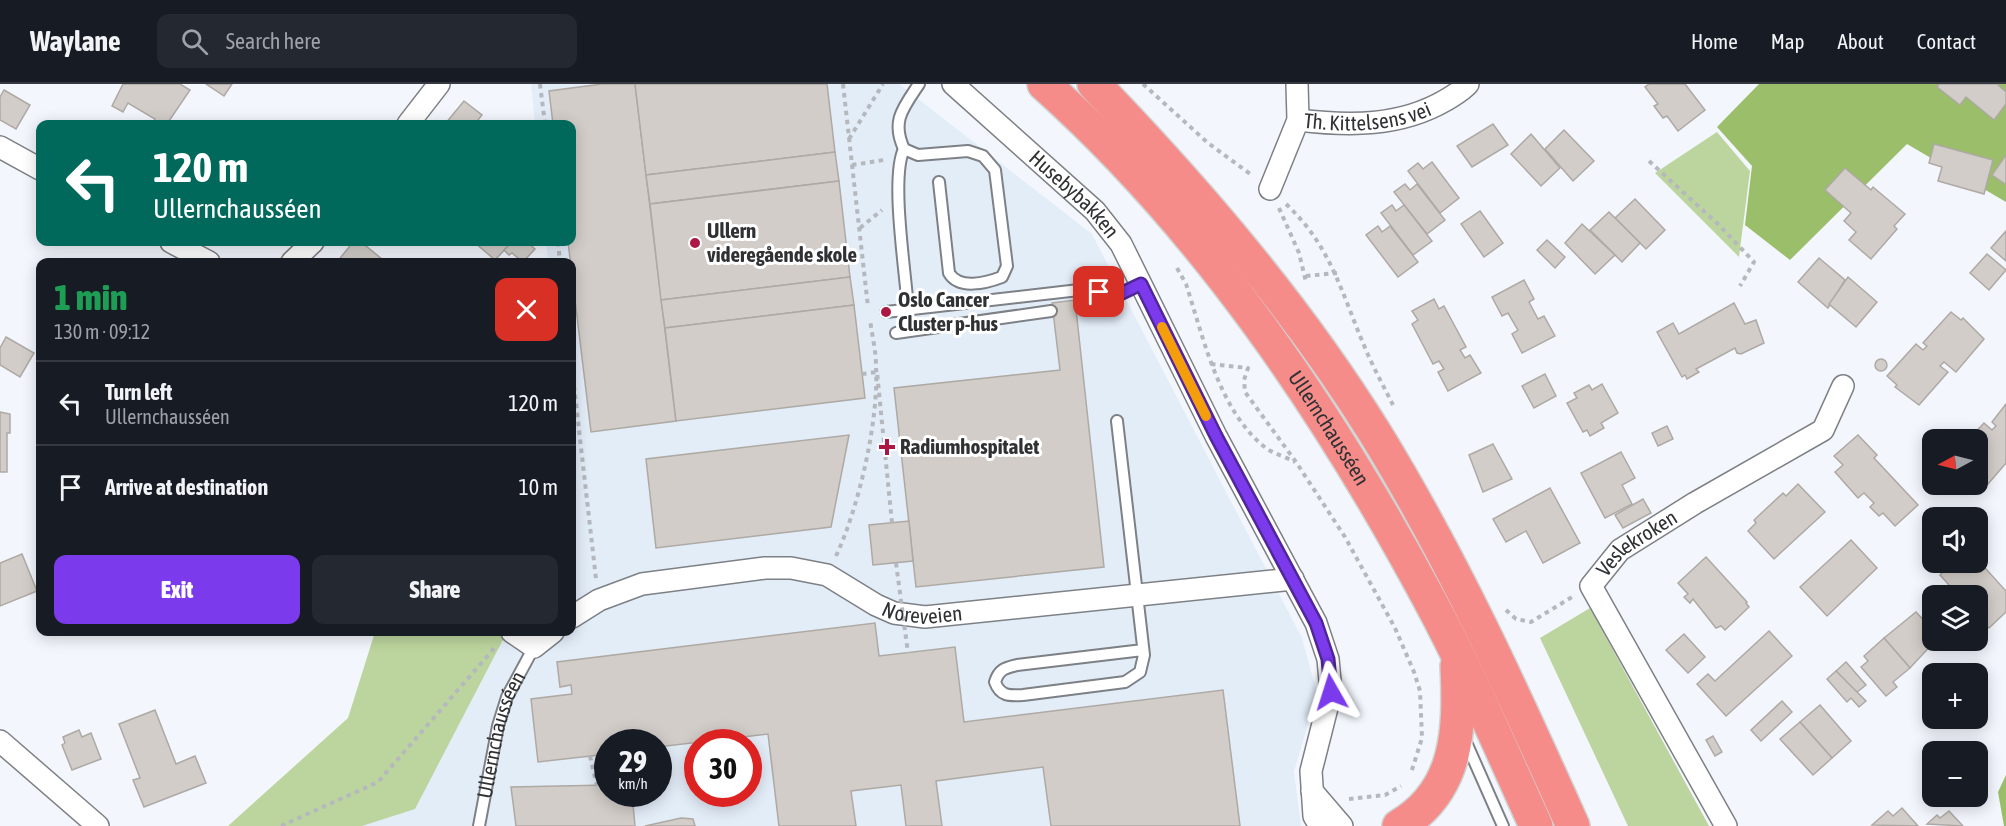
<!DOCTYPE html>
<meta charset="utf-8">
<style>
:root{--surface:#171b24;--page:#242831;--text:#f1f3f6;--muted:#9ea1a6;--line:#363941;--accent:#7c3aed}
body{margin:0;font-family:"Asap Condensed",sans-serif;background:var(--page);color:var(--text);height:100vh;display:flex;flex-direction:column;font-size:22px;white-space:nowrap}
*{box-sizing:border-box;margin:0}
p{font-size:20px;color:var(--muted)}
.icon{flex:none;width:33px;height:33px;fill:none;stroke:currentColor;stroke-width:2;stroke-linecap:round;stroke-linejoin:round}
.map{position:relative;flex:1;overflow:hidden}
.panel{position:absolute;left:36px;top:174px;width:540px;height:378px;display:flex;flex-direction:column;background:var(--surface);border-radius:12px;box-shadow:0 3px 15px #0003}
.panel>*{flex:none}
.hud{position:absolute;left:36px;top:36px;width:540px;height:126px;border-radius:12px;box-shadow:0 3px 15px #0003;background:#00695c;color:#fff;overflow:hidden}
.needle{width:39px;rotate:263deg}
.tools{position:absolute;left:1922px;top:345px;display:grid;gap:12px}
.tools a{display:grid;place-items:center;width:66px;height:66px;border-radius:12px;background:var(--surface);box-shadow:0 3px 15px #0003;font-size:30px}
.speed{position:absolute;left:594px;top:645px;display:flex;gap:12px;font-size:30px;font-weight:700;text-align:center}
.speed>*{display:grid;place-content:center;width:78px;height:78px;border-radius:50%;background:var(--surface);box-shadow:0 3px 15px #0003;line-height:1}
.speed small{font-size:15px;font-weight:400}
.speed .limit{border:9px solid #d22;background:#fff;color:#111}
.pin{position:absolute;display:grid;place-items:center;width:51px;height:51px;color:#fff;margin:-26px;border-radius:12px;box-shadow:0 3px 9px #0006}
.me{position:absolute;width:66px;margin:-33px;rotate:354deg;stroke-linejoin:round;filter:drop-shadow(0 0 4px #0008)}
.turn{display:flex;align-items:center;gap:21px;height:126px;padding:0 18px;font-size:27px}
.turn .icon{width:78px;height:78px;stroke-width:2.5}
.turn b{display:block;font-size:42px;line-height:51px}
.round{display:grid;place-items:center;flex:none;width:63px;height:63px;border-radius:12px;background:var(--page)}
.summary{display:flex;align-items:center;justify-content:space-between;height:102px;padding:0 18px}
h1{font-size:36px;font-weight:800;line-height:45px;color:#1e9e55}
.cta{display:flex;gap:12px;margin-top:auto;padding:12px 18px}
.cta a{flex:1;height:69px;border-radius:12px;background:var(--accent);color:#fff;font-size:24px;font-weight:800;line-height:69px;text-align:center}
.cta a+a{background:var(--page);color:var(--text)}
ul{padding:0;list-style:none}
li{display:flex;align-items:center;gap:18px;height:84px;padding:0 18px;border-top:2px solid var(--line)}
li div{flex:1}
li b{display:block;font-size:22px}
li em{font-style:normal}
header{display:flex;align-items:center;gap:36px;box-sizing:border-box;height:84px;padding:0 30px;background:var(--surface);border-bottom:2px solid var(--line)}
header strong{font-size:28px}
nav{display:flex;gap:33px;margin-inline-start:auto;font-size:21px}
.search{width:420px;height:54px;background:var(--page);display:flex;align-items:center;gap:15px;box-sizing:border-box;padding:0 21px;border-radius:12px;color:var(--muted);font-size:22px}
.map>svg:first-child{display:block}
.built{fill:#e3edf8;fill-rule:evenodd}
.green{fill:#bcd59e}
.forest{fill:#9abe69}
.building{fill:#d2cdc8;stroke:#aea9a4;stroke-width:1.5}
.lines{fill:none;stroke-linecap:round;stroke-linejoin:round}
.lane-casing{stroke:#7d8085;stroke-width:14}
.street-casing{stroke:#7d8085;stroke-width:24}
.highway-casing{stroke:#d1d2d2;stroke-width:36}
.path{stroke:#b5b8bd;stroke-width:4;stroke-dasharray:4.5 4.5;stroke-linecap:butt}
.lane{stroke:#fff;stroke-width:10}
.street{stroke:#fff;stroke-width:21}
.highway{stroke:#f68c89;stroke-width:33}
.path-bridge{stroke:#b5b8bd;stroke-width:4;stroke-dasharray:4.5 4.5;stroke-linecap:butt}
.route-casing{stroke:#51269a;stroke-width:15}
.route{stroke:#7c3aed;stroke-width:10}
.slow{stroke:#f59e0b;stroke-width:10}
.poi-dot{fill:#ac1743;stroke:#fff;stroke-width:2}
.labels{text-anchor:middle;stroke-width:6;stroke-linejoin:round;paint-order:stroke}
.street-label{font-size:21px;fill:#303133;stroke:#fff}
.poi-label{font-size:21px;font-weight:bold;fill:#303133;stroke:#fff;text-anchor:start}
</style>
<header>
<strong>Waylane</strong>
<div class="search"><svg class="icon" aria-label="search" viewBox="0 0 24 24"><circle cx="10" cy="10" r="6"/><path d="M15 15l6 6"/></svg>Search here</div>
<nav><a>Home</a><a>Map</a><a>About</a><a>Contact</a></nav>
</header>
<div class="map">
<svg width="2006" height="742" viewBox="0 0 2006 742">
<rect width="100%" height="100%" fill="#f3f7fd"/>
<path class="built" d="M531 0H899L1092 150 1302 554 1317 609 1294 688 1301 742H309L490 548H572V178H548L546 158H572V40H535ZM608 658H658V710H608ZM698 658H748V710H698Z"/>
<g class="green">
<path d="M1717 48 1750 87 1739 173 1655 89Z"/>
<path d="M572 362H574L575 459H572Z"/>
<path d="M1590 524 1709 742H1628L1540 554Z"/>
<path d="M375 548H507L415 725 362 742H228L348 634Z"/>
</g>
<g class="forest">
<path d="M1759 0H2006V118L1907 60 1790 176 1745 141 1752 82 1717 43Z"/>
<path d="M2006 691V742H2004L1998 708Z"/>
</g>
<g class="building">
<path d="M123 0H180L190 6 167 40H153L155 35 128 19 123 28 112 22Z"/>
<path d="M206 0H232L224 12Z"/>
<path d="M602 0H635L676 337 591 348 568 158H572V40H553L549 7Z"/>
<path d="M635 0H827L835 68 646 91Z"/>
<path d="M1649 0H1685L1705 26 1678 47 1667 32 1663 34 1654 22 1658 20 1645 3Z"/>
<path d="M1939 0H1997L2006 8V20L1994 36 1966 13 1960 21 1937 3Z"/>
<path d="M4 6 30 21 16 45 0 36V13Z"/>
<path d="M464 17 482 31 475 40H445Z"/>
<path d="M1493 40 1508 61 1472 83 1457 62Z"/>
<path d="M1564 46 1594 77 1573 97 1545 65Z"/>
<path d="M1531 50 1560 84 1541 102 1511 70Z"/>
<path d="M1934 60 1993 76 1984 110 1938 97 1942 83 1929 79Z"/>
<path d="M835 68 839 97 650 120 646 91Z"/>
<path d="M2006 71V99L2005 100 1992 91Z"/>
<path d="M1432 78 1459 114 1440 129 1408 87 1418 79 1423 85Z"/>
<path d="M1845 84 1871 106 1873 103 1905 130 1894 142 1897 145 1871 175 1849 156 1856 148 1844 137 1851 129 1825 106Z"/>
<path d="M839 97 850 193 661 216 650 120Z"/>
<path d="M1405 100 1410 106 1417 100 1445 136 1427 150 1394 108Z"/>
<path d="M1635 115 1665 146 1646 165 1615 134Z"/>
<path d="M1392 121 1396 127 1404 121 1432 157 1413 171 1381 129Z"/>
<path d="M1480 127 1503 159 1484 173 1461 140Z"/>
<path d="M1609 128 1640 159 1622 178 1590 146Z"/>
<path d="M1582 140 1615 171 1595 190 1565 159Z"/>
<path d="M1378 142 1382 148 1390 142 1418 178 1398 193 1366 151Z"/>
<path d="M2006 147V177L1991 164Z"/>
<path d="M1547 156 1565 173 1555 184 1537 166Z"/>
<path d="M353 158H361L382 175V178H337Z"/>
<path d="M474 158H512L495 176Z"/>
<path d="M512 158H527L535 165 523 178 512 169 509 171 504 166Z"/>
<path d="M1987 170 2006 186 1989 206 1970 189Z"/>
<path d="M1819 174 1845 196 1828 224 1798 198Z"/>
<path d="M850 193 854 221 665 244 661 216Z"/>
<path d="M1848 193 1877 218 1856 243 1829 220Z"/>
<path d="M1524 196 1534 215 1529 218 1538 235 1544 232 1555 252 1522 269 1512 250 1518 246 1508 229 1502 232 1492 213Z"/>
<path d="M1434 215 1439 225 1444 222 1466 263 1460 266 1465 274 1470 271 1481 289 1448 307 1438 288 1444 285 1439 277 1433 280 1412 240 1418 236 1412 227Z"/>
<path d="M1075 216 1104 483 916 503 894 304 1060 286 1052 219Z"/>
<path d="M1734 219 1745 240 1756 236 1764 259 1741 270 1737 269 1735 264 1696 285 1699 288 1687 295 1685 291 1682 293 1657 248 1673 239 1679 250Z"/>
<path d="M854 221 865 314 676 337 665 244Z"/>
<path d="M1951 228 1961 236 1963 234 1984 255 1956 288 1944 278 1940 282 1948 288 1919 321 1895 303 1897 301 1887 292 1916 260 1923 266 1927 262 1923 259 1931 250Z"/>
<path d="M6 253 34 269 20 293 0 281V264Z"/>
<circle cx="1881" cy="281" r="6"/>
<path d="M1545 290 1556 312 1534 324 1522 302Z"/>
<path d="M1602 300 1618 329 1601 339 1604 344 1590 352 1587 346 1583 348 1567 319 1577 314 1574 309 1589 301 1592 306Z"/>
<path d="M2006 320V379L1988 400 1981 394 1979 396 1977 394V356H1968L1984 339 1992 346 1996 342 1992 338Z"/>
<path d="M0 328 10 330V349H7V388H0Z"/>
<path d="M1667 342 1673 355 1658 362 1652 349Z"/>
<path d="M849 351 831 443 656 464 646 375Z"/>
<path d="M1858 351 1877 371 1874 374 1918 421 1895 442 1883 429 1879 432 1870 423 1874 419 1864 409 1858 414 1835 388 1843 381 1834 372Z"/>
<path d="M1493 360 1512 395 1483 408 1469 371Z"/>
<path d="M1621 368 1635 394 1622 401 1632 420 1605 434 1581 389Z"/>
<path d="M1798 400 1825 428 1774 475 1748 447 1756 439 1754 436 1783 409 1786 412Z"/>
<path d="M1550 404 1580 459 1543 479 1526 447 1506 458 1493 435Z"/>
<path d="M1643 415 1651 429 1623 444 1615 431Z"/>
<path d="M909 437 913 477 873 481 869 441Z"/>
<path d="M1851 456 1877 484 1827 532 1800 503Z"/>
<path d="M22 470 37 507 0 522V479Z"/>
<path d="M1706 473 1747 518 1746 519 1749 523 1725 546 1721 542 1716 544 1693 515 1690 519 1684 513 1688 510 1678 499Z"/>
<path d="M1977 475 2006 507V528L1989 544 1977 531V512H1959L1940 491 1953 478H1977Z"/>
<path d="M1916 528 1932 545V556H1936L1910 584 1884 554Z"/>
<path d="M875 539 879 572 955 563 964 638 1223 606 1240 742H1051L1043 683 936 697 942 742H906L901 701 851 707 856 742H779L768 650 658 663V658H608V670L538 678 531 615 572 610 571 601 560 603 557 578Z"/>
<path d="M1769 547 1792 572 1726 632 1697 600 1708 590 1715 597Z"/>
<path d="M1684 550 1705 573 1688 589 1666 566Z"/>
<path d="M1884 554 1910 584 1893 598 1897 603 1886 612 1861 583 1868 577 1864 572Z"/>
<path d="M1846 578 1866 601 1856 609 1836 587Z"/>
<path d="M1836 587 1866 617 1859 623 1851 614 1847 618 1827 595Z"/>
<path d="M1782 617 1792 628 1761 657 1751 646Z"/>
<path d="M1820 621 1851 657 1832 674 1800 638Z"/>
<path d="M155 626 176 680 195 672 206 699 144 723 133 696 140 694 119 640Z"/>
<path d="M1800 638 1832 674 1813 691 1780 655Z"/>
<path d="M79 646 82 653 91 649 101 675 72 686 62 661 65 659 63 653Z"/>
<path d="M1713 652 1722 668 1715 672 1706 656Z"/>
<path d="M608 701V710H632L635 742H516L511 703Z"/>
<path d="M1902 724 1918 742 1872 741 1888 727 1893 732Z"/>
<path d="M1949 727 1963 742 1927 740 1937 731 1940 734Z"/>
<path d="M681 734 693 735 695 742H645Z"/>
</g>
<g class="lines">
<defs>
<g id="lane">
<path d="M919 0C903 24 891 37 904 65L918 71 968 67 983 72 995 86 1007 182 1002 193C986 199 959 206 949 189L939 98"/>
<path d="M904 65C890 94 906 190 908 226"/>
<path d="M1081 224 1101 219 1141 200"/>
<path d="M886 228 1079 206 1120 210"/>
<path d="M896 249 1051 227"/>
<path d="M1117 337 1144 571 1140 588 1125 598 1023 611C1009 612 1000 612 995 598 999 585 1005 584 1017 581L1143 566"/>
<path d="M1465 656 1503 742"/>
<path id="s1" d="M479 742 498 642 507 613 534 563"/>
</g>
<g id="street">
<path id="s2" d="M953 0 1095 127 1121 160 1216 352 1316 539 1328 575 1331 608 1311 687 1314 732 1320 742"/>
<path id="s3" d="M1298 36C1349 42 1400 43 1446 16 1454 11 1462 7 1468 0"/>
<path d="M408 40 439 0"/>
<path d="M0 63 40 85"/>
<path d="M1270 105 1298 36 1297 0"/>
<path d="M171 158 209 178"/>
<path d="M292 178 313 158"/>
<path id="s4" d="M572 533 599 516 642 500 765 484H791L827 491 876 521 894 529 925 533 1293 495"/>
<path d="M512 548 534 563 553 548"/>
<path d="M0 657 98 742"/>
<path d="M1312 707 1342 742"/>
<path id="s5" d="M1726 742 1591 502 1620 466 1695 419 1823 346 1843 302"/>
</g>
<g id="highway">
<path id="s6" d="M1044 0C1204 143 1327 325 1428 513 1468 587 1501 665 1536 742"/>
<path d="M1094 0C1198 108 1296 222 1375 349 1452 474 1513 608 1573 742"/>
<path d="M1399 742C1459 707 1460 645 1457 582"/>
</g>
</defs>
<use href="#lane" class="lane-casing"/>
<use href="#street" class="street-casing"/>
<use href="#highway" class="highway-casing"/>
<g class="path">
<path d="M540 0 545 40"/>
<path d="M843 0 868 223"/>
<path d="M1143 0 1208 59 1253 92"/>
<path d="M849 55 883 0"/>
<path d="M1649 77 1719 141 1754 178 1740 202"/>
<path d="M852 81 884 76"/>
<path d="M1286 120C1332 163 1342 211 1366 266 1374 285 1384 303 1393 321"/>
<path d="M1279 124 1299 169 1306 198"/>
<path d="M860 144 882 126"/>
<path d="M558 158 560 178"/>
<path d="M1177 184 1186 200C1203 252 1219 328 1266 364 1274 370 1286 373 1295 378"/>
<path d="M1306 192 1337 189"/>
<path d="M1211 280 1248 284 1244 296 1245 308 1296 378 1345 453 1395 544 1414 588 1420 607 1422 654 1411 689"/>
<path d="M572 284 596 495"/>
<path d="M836 472C859 423 879 336 876 282 876 267 872 251 870 236"/>
<path d="M1506 526 1516 535 1531 538 1572 513"/>
<path d="M590 672 597 702"/>
<path d="M1349 715 1385 711 1401 702"/>
<path d="M281 742 378 698 497 561"/>
</g>
<use href="#lane" class="lane"/>
<use href="#street" class="street"/>
<use href="#highway" class="highway"/>
<g class="path-bridge">
<path d="M862 290 877 288 892 439"/>
<path d="M896 479 908 569"/>
</g>
</g>
<g class="lines">
<defs>
<path id="route" d="M1099 208 1120 210 1141 200 1216 352 1316 539 1328 575 1331 608"/>
</defs>
<use href="#route" class="route-casing"/>
<use href="#route" class="route"/>
<path class="slow" d="M1162 243 1206 332"/>
</g>
<g class="poi-dot">
<circle cx="695" cy="159" r="6"/>
<circle cx="886" cy="228" r="6"/>
<path d="M884 354h6v6h6v6h-6v6h-6v-6h-6v-6h6z"/>
</g>
<g class="labels">
<g class="street-label">
<text dy="7" stroke="none"><textPath href="#s3" startOffset="70">Th. Kittelsens vei</textPath></text>
<text dy="7" stroke="none"><textPath href="#s2" startOffset="164">Husebybakken</textPath></text>
<text dy="7" stroke="none"><textPath href="#s6" startOffset="448">Ullernchausséen</textPath></text>
<text dy="7" stroke="none"><textPath href="#s5" startOffset="339">Veslekroken</textPath></text>
<text dy="7" stroke="none"><textPath href="#s4" startOffset="370">Noreveien</textPath></text>
<text dy="7" stroke="none"><textPath href="#s1" startOffset="94">Ullernchausséen</textPath></text>
</g>
<g class="poi-label">
<text x="707" y="154">Ullern<tspan x="707" dy="24">videregående skole</tspan></text>
<text x="898" y="223">Oslo Cancer<tspan x="898" dy="24">Cluster p-hus</tspan></text>
<text x="900" y="370">Radiumhospitalet</text>
</g>
</g>
</svg>
<div class="tools">
<a><svg class="needle" viewBox="-14 -14 28 28"><path d="M0-13l5 13h-10z" fill="#e53935"/><path d="M0 13l5-13h-10z" fill="#9ea1a6"/></svg></a>
<a><svg class="icon" aria-label="sound" viewBox="0 0 24 24"><path d="M4 9h4l5-4v14l-5-4H4zM17 9q2 3 0 6"/></svg></a>
<a><svg class="icon" aria-label="layers" viewBox="0 0 24 24"><path d="M12 4l9 5-9 5-9-5zM3 14l9 5 9-5"/></svg></a>
<a>+</a>
<a>−</a>
</div>
<div class="speed"><div>29<small>km/h</small></div><div class="limit">30</div></div>
<div class="pin" style="left:1099px;top:208px;background:#d93025"><svg class="icon" aria-label="arrive" viewBox="0 0 24 24"><path d="M6 21V4h12l-3 4 3 4H6"/></svg></div>
<svg class="me" style="left:1331px;top:608px" viewBox="-20 -20 40 40"><path d="M0-17L14 15 0 8-14 15z" fill="#7c3aed" stroke="#fff" stroke-width="4"/></svg>
<div class="hud">
<div class="turn"><svg class="icon" aria-label="left" viewBox="0 0 24 24"><path d="M17 20v-9H6M10 6l-5 5 5 5"/></svg><div><b>120 m</b>Ullernchausséen</div></div>
</div>
<section class="panel">
<div class="summary"><div><h1>1 min</h1><p>130 m · 09:12</p></div><a class="round" style="background:#d93025;color:#fff"><svg class="icon" aria-label="close" viewBox="0 0 24 24"><path d="M6 6l12 12M18 6L6 18"/></svg></a></div>
<ul>
<li><svg class="icon" aria-label="left" viewBox="0 0 24 24"><path d="M17 20v-9H6M10 6l-5 5 5 5"/></svg><div><b>Turn left</b><p>Ullernchausséen</p></div><em>120 m</em></li>
<li><svg class="icon" aria-label="arrive" viewBox="0 0 24 24"><path d="M6 21V4h12l-3 4 3 4H6"/></svg><div><b>Arrive at destination</b></div><em>10 m</em></li>
</ul>
<div class="cta"><a>Exit</a><a>Share</a></div>
</section>
</div>
